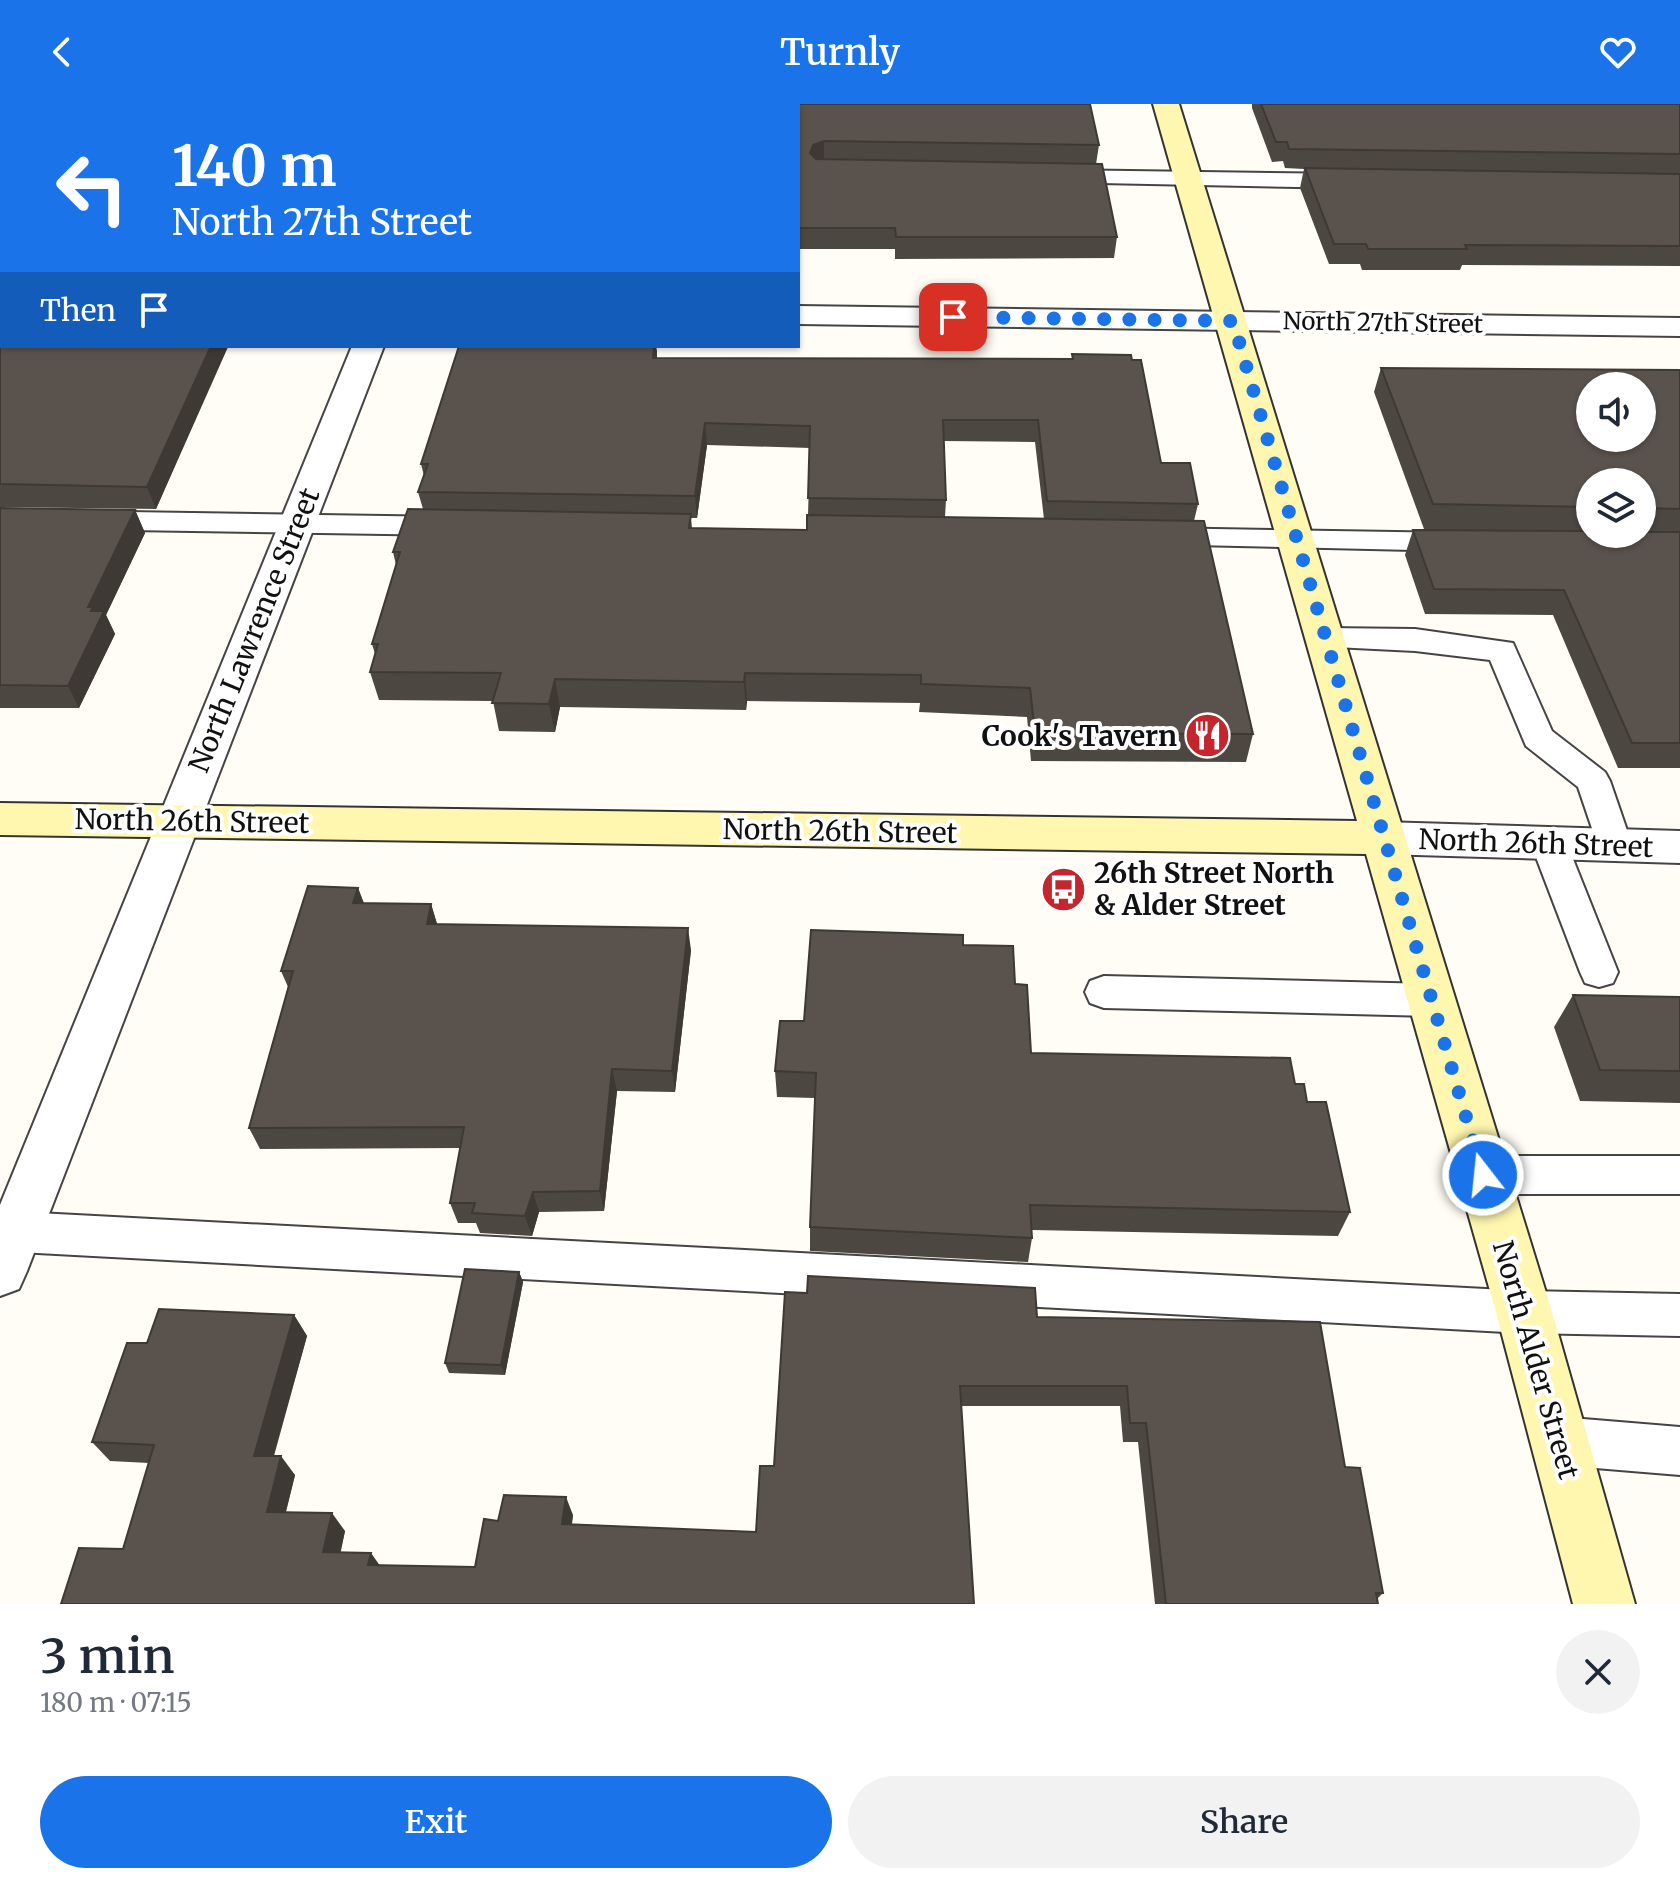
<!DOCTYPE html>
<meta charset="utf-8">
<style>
:root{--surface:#fff;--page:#f2f2f3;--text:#1f2937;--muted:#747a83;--accent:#1a73e8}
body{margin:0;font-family:Merriweather,serif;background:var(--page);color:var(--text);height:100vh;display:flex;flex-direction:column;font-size:30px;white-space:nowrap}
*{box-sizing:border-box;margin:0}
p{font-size:26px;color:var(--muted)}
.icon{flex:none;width:44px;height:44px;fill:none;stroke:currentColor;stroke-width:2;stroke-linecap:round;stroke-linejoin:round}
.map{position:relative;height:1500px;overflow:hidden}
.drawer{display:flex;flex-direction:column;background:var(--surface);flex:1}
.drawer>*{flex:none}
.banner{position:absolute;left:0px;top:0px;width:800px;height:244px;box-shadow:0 2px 6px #0004;background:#1a73e8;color:#fff;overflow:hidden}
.controls{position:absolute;left:1576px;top:268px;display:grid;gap:16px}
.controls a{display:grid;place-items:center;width:80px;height:80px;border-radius:50%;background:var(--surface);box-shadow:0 2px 6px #0004;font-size:40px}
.pin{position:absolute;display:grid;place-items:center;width:68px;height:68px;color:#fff;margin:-34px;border-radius:16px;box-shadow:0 4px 12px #0006}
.me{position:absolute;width:88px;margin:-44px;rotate:344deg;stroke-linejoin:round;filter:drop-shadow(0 0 6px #0008)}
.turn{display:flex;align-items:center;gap:28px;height:168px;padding:0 40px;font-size:36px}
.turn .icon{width:104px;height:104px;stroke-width:2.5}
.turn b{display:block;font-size:56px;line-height:68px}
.then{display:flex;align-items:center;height:76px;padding:0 40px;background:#0003;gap:16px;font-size:30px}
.round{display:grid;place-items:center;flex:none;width:84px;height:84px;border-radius:42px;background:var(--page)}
.head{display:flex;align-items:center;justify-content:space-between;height:136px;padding:0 40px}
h1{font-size:48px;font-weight:600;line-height:60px}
.primary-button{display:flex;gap:16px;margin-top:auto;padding:16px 40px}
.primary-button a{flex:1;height:92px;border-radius:48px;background:var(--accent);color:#fff;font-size:32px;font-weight:600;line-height:92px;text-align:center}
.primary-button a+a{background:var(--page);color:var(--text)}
header{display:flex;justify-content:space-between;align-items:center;height:104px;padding:0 40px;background:var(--accent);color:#fff;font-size:36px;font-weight:600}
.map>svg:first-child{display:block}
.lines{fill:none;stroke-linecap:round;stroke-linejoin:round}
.lane-casing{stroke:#444;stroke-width:4}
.street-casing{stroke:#444;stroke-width:4}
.secondary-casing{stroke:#333;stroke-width:4}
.lane{fill:#fff;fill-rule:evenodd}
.street{fill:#fff;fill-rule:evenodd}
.secondary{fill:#fff6b0;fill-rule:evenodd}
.wall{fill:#4d4742;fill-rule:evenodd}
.shaded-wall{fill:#3f3936}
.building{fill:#5a524d;stroke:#3f3936;stroke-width:2;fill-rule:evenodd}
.route{stroke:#1a73e8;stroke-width:14;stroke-dasharray:0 25.2}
.labels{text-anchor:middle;stroke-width:8;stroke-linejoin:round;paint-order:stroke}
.far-street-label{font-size:24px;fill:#111;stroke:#fff}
.street-label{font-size:28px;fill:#111;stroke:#fff}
.poi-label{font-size:28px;font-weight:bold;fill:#111;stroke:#fff;text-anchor:end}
</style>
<header><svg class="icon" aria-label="back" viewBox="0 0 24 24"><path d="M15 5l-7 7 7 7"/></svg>Turnly<svg class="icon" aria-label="heart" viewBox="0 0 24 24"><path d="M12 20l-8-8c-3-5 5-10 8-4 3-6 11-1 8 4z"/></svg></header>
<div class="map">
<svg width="1680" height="1500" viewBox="0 0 1680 1500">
<rect width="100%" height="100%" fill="#fffdf5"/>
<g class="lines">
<defs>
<g id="lane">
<path d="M1058 66 1351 70 1362 77 1351 84 1050 78 1047 73Z"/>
<path d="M0 406 450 413 460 416 465 422 460 428 450 431 0 424Z"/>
<path d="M1157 424 1458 429 1469 431 1473 438 1469 445 1458 447 1147 440 1142 433 1147 426Z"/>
<path d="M1325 524 1415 525 1513 539 1552 627 1605 668 1610 677 1632 741 1627 751 1614 754 1601 751 1578 683 1526 642 1490 556 1415 547 1314 542 1309 535 1314 528Z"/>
<path d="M1549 727 1562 731 1567 740 1618 868 1613 879 1599 883 1585 879 1580 868 1531 740 1536 731Z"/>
<path d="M1104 872 1431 880 1445 885 1450 896 1445 907 1431 912 1104 904 1090 899 1085 888 1090 877Z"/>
<path d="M1483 1052H1680V1090H1483L1468 1084 1462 1071 1468 1058Z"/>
<path d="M0 1107 1524 1187 1680 1190V1232L1524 1229 0 1147Z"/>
<path d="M1559 1313 1680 1323V1371L1559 1361 1542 1354 1535 1337 1542 1320Z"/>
</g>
<g id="street">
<path d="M452 0H478L451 2Z"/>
<rect x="0" y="189" width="2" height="18"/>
<path d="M798 202 1680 214V232L798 220Z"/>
<path d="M352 242H384L27 1167 19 1185 0 1192V1101Z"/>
<path d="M1382 718 1680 727V759L1382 750 1367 746 1360 734 1367 722Z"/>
</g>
<path id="secondary" d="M1153 0H1179L1552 1208 1635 1500H1573L1496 1208 1366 750 0 731V699L1357 717Z"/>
</defs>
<use href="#lane" class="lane-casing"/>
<use href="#street" class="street-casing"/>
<use href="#secondary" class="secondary-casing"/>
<use href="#lane" class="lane"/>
<use href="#street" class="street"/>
<use href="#secondary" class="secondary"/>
</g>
<g class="wall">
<path d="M0 0H367L366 2H2V138H0Z"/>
<path d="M1252 0H1680V162L1462 161 1460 166H1362L1360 160H1329L1300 84 1304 65 1285 64 1283 57 1272 58 1252 4Z"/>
<path d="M798 2 1099 41 1096 60 1117 133 1114 154 895 155V145H798Z"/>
<path d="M0 235 2 242H227L156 405 0 403Z"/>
<path d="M657 247V254L1072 255V250L1161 359 1198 400 1194 417 1253 630 1246 658 1031 657 1027 613 919 608 920 599 747 597 746 606 560 603 555 628 499 627 493 597 379 596 370 568 375 550 372 540 396 461 393 448 423 405 418 388 424 372 421 360ZM944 337 1035 338 1044 415 945 413 946 396ZM707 341 810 344 808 411 807 426 692 424 691 414H697Z"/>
<path d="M1381 264 1680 266V664H1618L1553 511 1425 510 1405 451 1413 426 1424 425 1374 288ZM1590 378H1642V430H1590Z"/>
<path d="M0 404 135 406 145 429 106 511 115 530 79 604H0Z"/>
<path d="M358 784 364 799 431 800 437 820 691 846 675 988 617 987 604 1107 539 1108 532 1132 480 1129 476 1119H458L450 1099 460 1044 260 1045 249 1024 288 883 281 867Z"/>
<path d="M963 841 1015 880 1031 949 1295 980 1307 998 1350 1108 1338 1132 1032 1126V1134L1028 1158 810 1147V1123L815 994 777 993 775 967 804 917Z"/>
<path d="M1573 891 1680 893V999L1580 997 1554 923Z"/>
<path d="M519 1168 523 1178 505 1271 449 1269 445 1259Z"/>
<path d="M294 1211 307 1232 274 1352 295 1371 286 1408 345 1427 340 1449 379 1461 475 1463 498 1417 573 1411 572 1420 756 1428 774 1362 1037 1213 1345 1363 1383 1489 1377 1495 1378 1500H1155L1138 1338H1123L1120 1302H961L974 1500 123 1445 149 1359 110 1357 92 1338 147 1239Z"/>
</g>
<g class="shaded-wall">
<path d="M353 0H367L366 2H352Z"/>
<path d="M824 37V58L813 61 810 49 813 41Z"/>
<path d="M211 242 228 243 156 405 147 383Z"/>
<path d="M654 242H656L657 247 655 275 653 254Z"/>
<path d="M705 319 707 341 697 414 695 392Z"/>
<path d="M135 406 145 429 106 511 115 530 79 604 68 582 88 503Z"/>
<path d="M745 569 747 597 746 606 744 578Z"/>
<path d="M555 575 560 603 555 628 549 600Z"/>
<path d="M358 784 366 806 353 799Z"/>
<path d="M431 800 438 823 427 820Z"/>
<path d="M688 824 691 846 675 988 672 967Z"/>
<path d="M612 965 617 987 604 1107 600 1087Z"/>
<path d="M533 1088 539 1108 532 1132 525 1112Z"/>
<path d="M519 1168 523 1178 505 1271 501 1261Z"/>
<path d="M294 1211 307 1232 268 1370 254 1352Z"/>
<path d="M281 1352 295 1371 281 1426 267 1408Z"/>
<path d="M566 1393 573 1411 569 1437 562 1420Z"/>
<path d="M332 1409 345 1427 337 1466 323 1448Z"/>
<path d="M371 1449 383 1466 368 1461Z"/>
</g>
<g class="building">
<path d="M0 0H353L352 2H2V117H0Z"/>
<path d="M580 0H1090L1099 41 824 37 813 41 810 49 816 55 1102 60 1117 133H896L895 124H798V2H580Z"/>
<path d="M1261 0H1680V50L1289 45 1287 38H1276Z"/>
<path d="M1305 64 1680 70V142L1465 141 1467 145H1368L1366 140H1334Z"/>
<path d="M0 235H2V242H211L147 383 0 380Z"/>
<path d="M459 242H654L653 254 1073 255 1072 250 1131 251 1132 256H1141L1161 359H1190L1198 400 1047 397 1038 316H943L946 396 808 394 810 322 705 319 695 392 418 388 428 360H421Z"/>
<path d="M1381 264 1680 266V405L1642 404V378H1590V403L1433 400ZM1590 282H1642V334H1590Z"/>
<path d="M0 404 135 406 88 503H93L91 507H104L68 582 0 581Z"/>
<path d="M408 405 691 410 689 424 807 426V411L1204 417 1253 630 1035 629 1030 584 921 580V571L745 569 744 578 555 575 549 600 492 599 501 569 370 568 378 540H372L400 448H393Z"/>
<path d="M1413 426 1590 427V430H1642V428H1680V639H1632L1564 486 1434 485Z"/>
<path d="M308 782 358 784 353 799 431 800 427 820 688 824 672 967 612 965 600 1087 533 1088 525 1112 472 1109 475 1099H450L464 1023 249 1024 293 867H281Z"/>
<path d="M811 826 963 831V841L1013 842 1015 880 1027 881 1031 949 1290 954 1295 980H1304L1307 998H1326L1350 1108 1030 1101 1032 1134 810 1123 816 969 775 967 780 917H804Z"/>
<path d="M1573 891 1680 893V967L1600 966Z"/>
<path d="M465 1165 519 1168 501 1261 445 1259Z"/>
<path d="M808 1172 1035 1184 1037 1213 1320 1218 1345 1363 1360 1364 1383 1489H1376L1378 1500H1166L1146 1319H1130L1127 1282H960L974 1500H61L79 1444 123 1445 154 1341 92 1338 127 1239H147L159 1205 294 1211 254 1352H281L267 1408 332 1409 323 1448 371 1449 368 1461 475 1463 484 1415 498 1417 504 1391 566 1393 562 1420 756 1428 760 1362H774L785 1188 807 1189Z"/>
</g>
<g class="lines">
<path class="route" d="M953 213 1233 217 1483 1071"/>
</g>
<defs>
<symbol id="restaurant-disc" viewBox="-11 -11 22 22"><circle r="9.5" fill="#c4262e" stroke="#fff"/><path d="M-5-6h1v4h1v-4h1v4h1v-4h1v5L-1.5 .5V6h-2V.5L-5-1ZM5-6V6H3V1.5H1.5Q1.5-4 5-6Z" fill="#fff"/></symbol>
<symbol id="bus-disc" viewBox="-11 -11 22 22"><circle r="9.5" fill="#c4262e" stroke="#fff"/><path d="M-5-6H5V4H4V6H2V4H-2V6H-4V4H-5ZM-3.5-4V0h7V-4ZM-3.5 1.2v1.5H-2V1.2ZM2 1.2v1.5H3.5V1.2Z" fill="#fff"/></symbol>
</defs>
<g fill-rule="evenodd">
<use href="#restaurant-disc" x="1182" y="606" width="51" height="51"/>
<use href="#bus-disc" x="1038" y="760" width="51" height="51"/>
</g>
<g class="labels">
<g class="far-street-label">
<text transform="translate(1383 219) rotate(1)" y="8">North 27th Street</text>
</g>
<g class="street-label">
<text transform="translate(254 526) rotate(-68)" y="10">North Lawrence Street</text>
<text transform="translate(192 717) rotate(1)" y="10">North 26th Street</text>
<text transform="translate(840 727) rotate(1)" y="10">North 26th Street</text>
<text transform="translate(1536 739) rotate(2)" y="10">North 26th Street</text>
<text transform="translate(1536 1256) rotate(74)" y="10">North Alder Street</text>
</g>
<g class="poi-label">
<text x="1177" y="642">Cook's Tavern</text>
<text x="1094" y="779" text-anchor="start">26th Street North<tspan x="1094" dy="32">&amp; Alder Street</tspan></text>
</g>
</g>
</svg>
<div class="controls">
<a><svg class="icon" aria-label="sound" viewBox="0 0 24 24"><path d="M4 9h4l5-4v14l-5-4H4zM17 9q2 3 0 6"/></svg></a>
<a><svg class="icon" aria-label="layers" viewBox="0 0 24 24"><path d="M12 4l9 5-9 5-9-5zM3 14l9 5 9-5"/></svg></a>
</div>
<div class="pin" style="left:953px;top:213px;background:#d93025"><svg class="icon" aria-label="arrive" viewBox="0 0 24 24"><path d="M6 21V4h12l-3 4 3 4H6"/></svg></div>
<svg class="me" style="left:1483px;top:1071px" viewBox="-20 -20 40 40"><circle r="17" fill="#1a73e8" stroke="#fff" stroke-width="3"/><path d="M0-11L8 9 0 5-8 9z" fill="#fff"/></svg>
<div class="banner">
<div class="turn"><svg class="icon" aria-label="left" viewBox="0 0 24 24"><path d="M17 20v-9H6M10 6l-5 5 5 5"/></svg><div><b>140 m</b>North 27th Street</div></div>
<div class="then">Then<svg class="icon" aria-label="arrive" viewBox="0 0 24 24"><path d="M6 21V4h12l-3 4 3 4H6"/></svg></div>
</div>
</div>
<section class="drawer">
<div class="head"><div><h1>3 min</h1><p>180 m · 07:15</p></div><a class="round"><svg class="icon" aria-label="close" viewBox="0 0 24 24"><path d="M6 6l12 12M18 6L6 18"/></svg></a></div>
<div class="primary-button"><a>Exit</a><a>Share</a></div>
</section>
